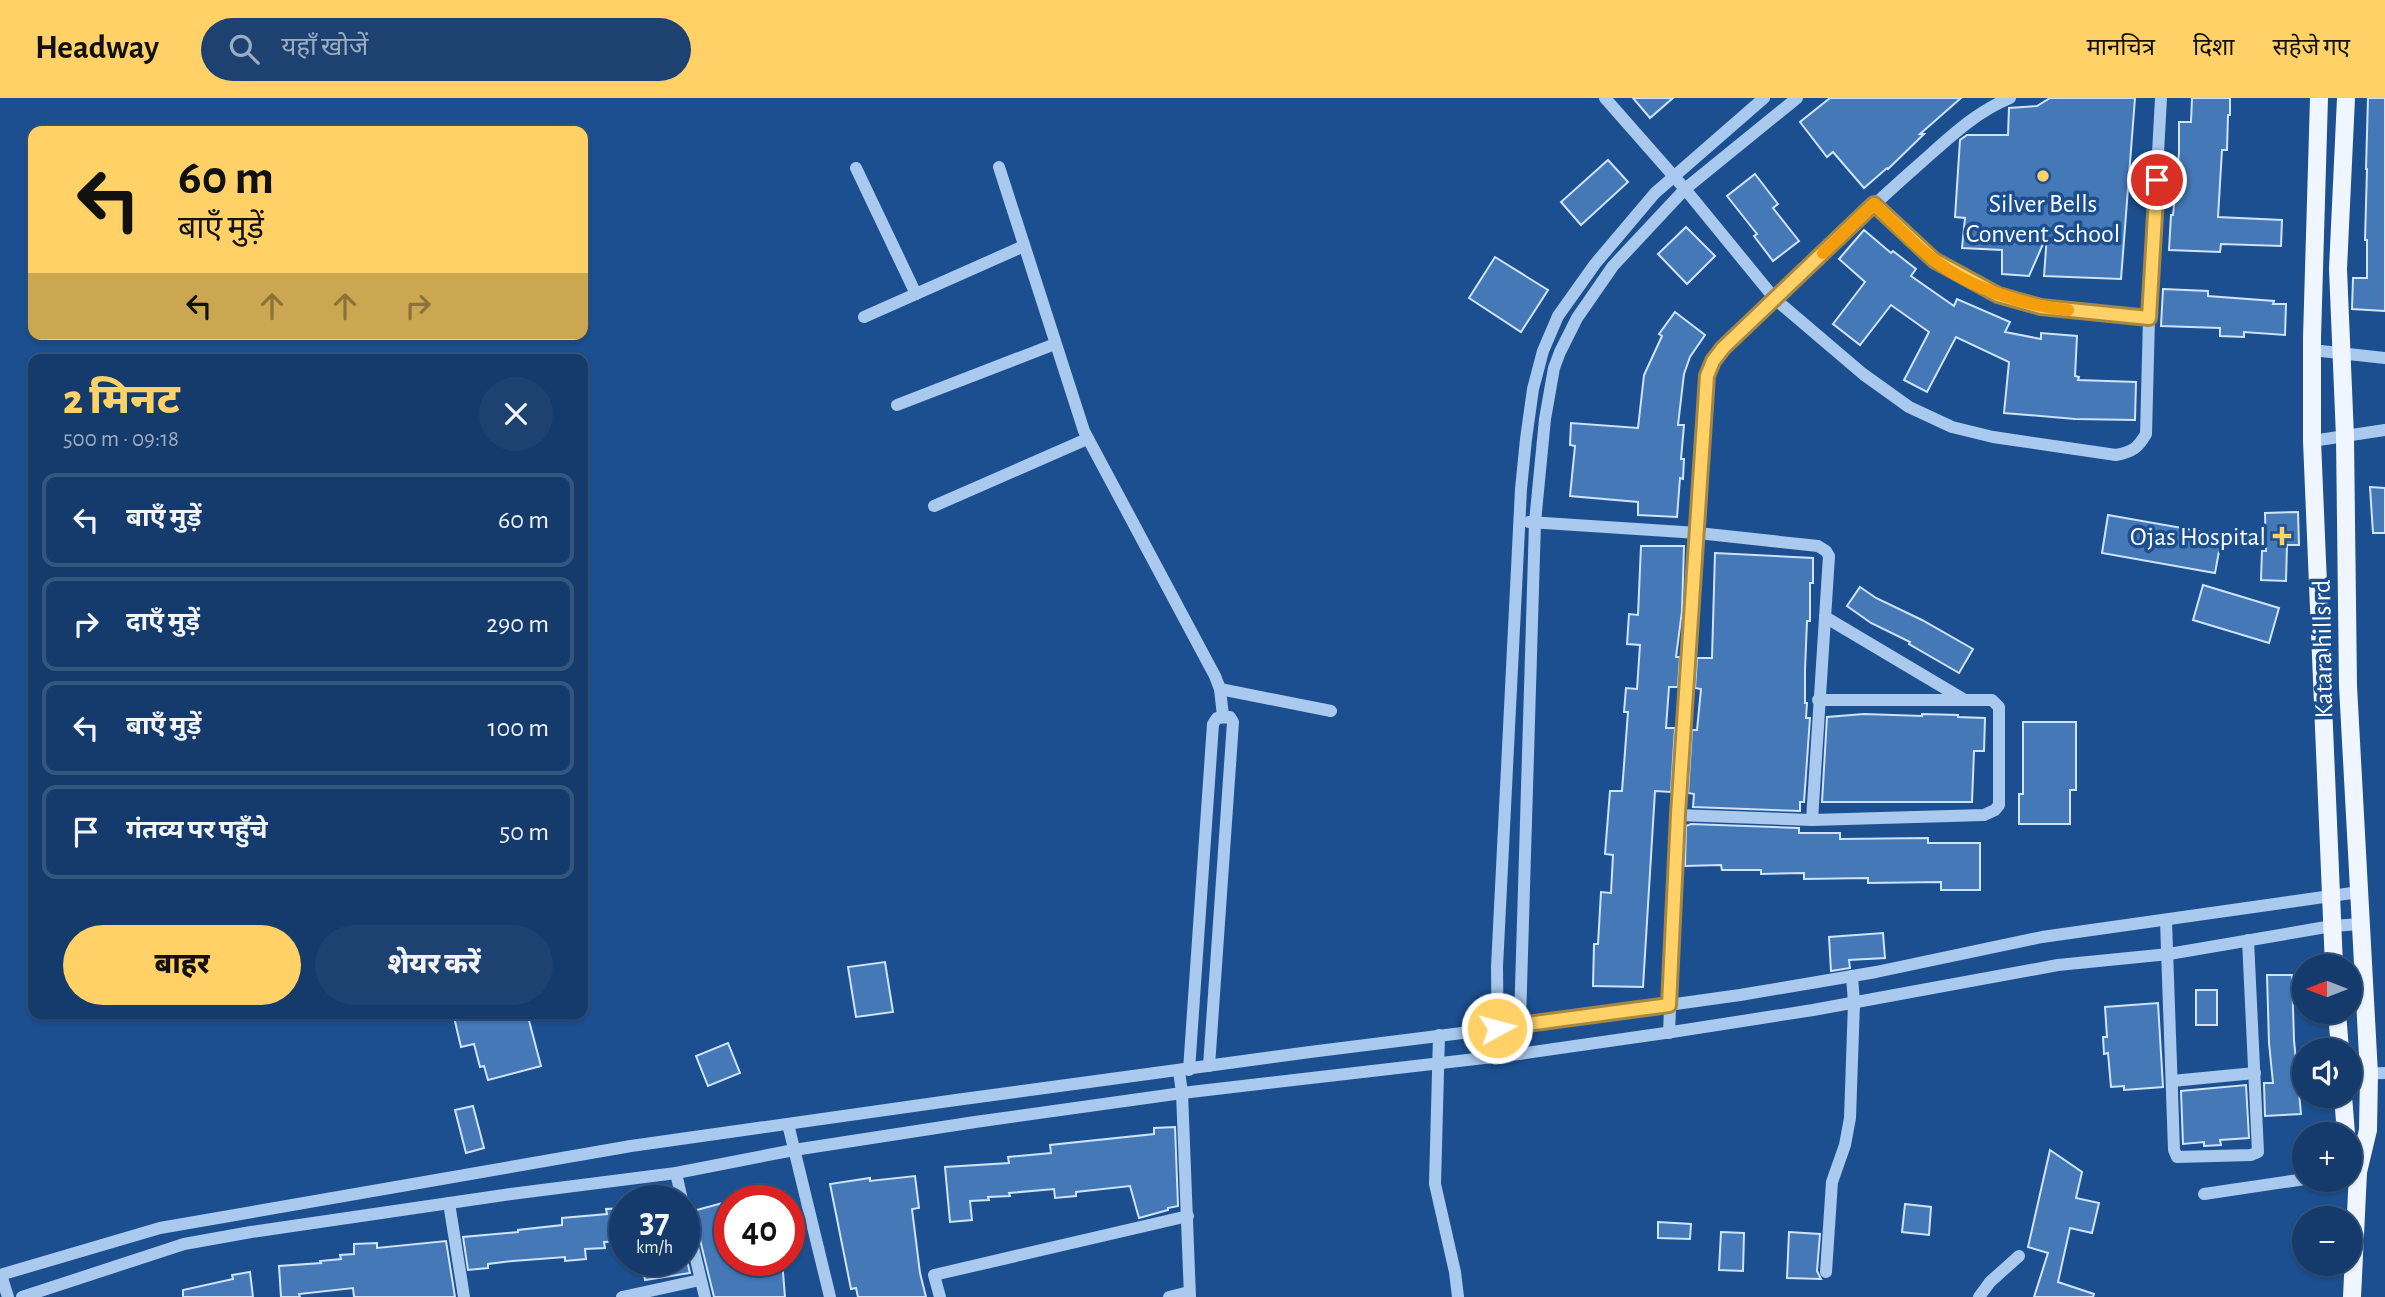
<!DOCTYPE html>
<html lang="hi">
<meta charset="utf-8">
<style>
:root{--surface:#143b6b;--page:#1d4271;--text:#f1f3f6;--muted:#9dadc1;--line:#33557e;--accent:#ffd166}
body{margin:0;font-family:"Alegreya Sans","Noto Sans Devanagari",sans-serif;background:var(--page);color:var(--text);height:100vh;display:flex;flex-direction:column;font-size:26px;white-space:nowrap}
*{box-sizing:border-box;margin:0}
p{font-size:23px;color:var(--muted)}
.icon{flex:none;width:38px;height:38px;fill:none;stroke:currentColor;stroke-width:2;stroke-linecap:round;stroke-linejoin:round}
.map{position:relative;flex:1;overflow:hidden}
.side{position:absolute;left:28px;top:256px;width:560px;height:665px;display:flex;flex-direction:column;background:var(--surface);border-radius:14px;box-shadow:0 2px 5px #0004,0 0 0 2px var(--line)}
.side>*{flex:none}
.hud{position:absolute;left:28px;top:28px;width:560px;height:214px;border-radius:14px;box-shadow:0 2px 5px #0004,0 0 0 2px var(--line);background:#ffd166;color:#111;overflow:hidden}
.needle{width:46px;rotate:270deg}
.buttons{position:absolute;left:2292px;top:856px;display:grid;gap:14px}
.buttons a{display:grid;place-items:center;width:70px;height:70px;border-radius:50%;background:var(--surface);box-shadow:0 2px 5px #0004,0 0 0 2px var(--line);font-size:35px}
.speed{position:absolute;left:609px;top:1087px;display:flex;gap:14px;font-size:35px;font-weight:700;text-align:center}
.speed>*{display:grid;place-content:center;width:91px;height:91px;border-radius:50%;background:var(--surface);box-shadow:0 2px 5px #0004,0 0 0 2px var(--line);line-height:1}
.speed small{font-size:18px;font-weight:400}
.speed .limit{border:10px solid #d22;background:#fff;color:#111}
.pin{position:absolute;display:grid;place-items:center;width:60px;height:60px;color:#fff;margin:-30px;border:4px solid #fff;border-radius:50%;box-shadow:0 2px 7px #0007}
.me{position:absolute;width:77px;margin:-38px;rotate:83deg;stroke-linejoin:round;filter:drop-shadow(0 0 5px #0008)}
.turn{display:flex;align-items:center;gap:24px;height:147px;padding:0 35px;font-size:32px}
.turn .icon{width:91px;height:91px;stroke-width:2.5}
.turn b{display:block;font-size:49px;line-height:60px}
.lanes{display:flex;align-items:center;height:66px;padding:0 35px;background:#0003;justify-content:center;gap:35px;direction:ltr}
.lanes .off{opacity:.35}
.round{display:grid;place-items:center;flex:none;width:74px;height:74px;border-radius:37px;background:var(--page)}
.overview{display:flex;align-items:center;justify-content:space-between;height:119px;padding:0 35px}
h1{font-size:42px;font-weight:800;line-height:52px;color:var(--accent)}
.primary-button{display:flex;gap:14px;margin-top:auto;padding:14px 35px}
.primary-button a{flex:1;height:80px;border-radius:42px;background:var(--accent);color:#111;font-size:28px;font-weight:800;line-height:80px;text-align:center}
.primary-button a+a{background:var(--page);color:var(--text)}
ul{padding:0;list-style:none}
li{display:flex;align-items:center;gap:21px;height:94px;margin:0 14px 10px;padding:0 21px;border:4px solid var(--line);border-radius:14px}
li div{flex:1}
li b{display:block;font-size:26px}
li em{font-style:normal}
header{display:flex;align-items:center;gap:42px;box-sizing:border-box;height:98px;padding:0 35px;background:var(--accent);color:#111}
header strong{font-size:33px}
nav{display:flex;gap:38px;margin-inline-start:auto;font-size:24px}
.search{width:490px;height:63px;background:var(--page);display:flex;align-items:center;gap:18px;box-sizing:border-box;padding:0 24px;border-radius:38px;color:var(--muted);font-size:26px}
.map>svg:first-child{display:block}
.building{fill:#4478b7;stroke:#cfe3fa;stroke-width:2}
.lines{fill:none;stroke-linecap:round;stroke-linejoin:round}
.minor{stroke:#a9c9ee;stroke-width:12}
.major{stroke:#f0f6ff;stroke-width:18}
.route-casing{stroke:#a68842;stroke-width:18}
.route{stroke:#ffd166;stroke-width:12}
.slow{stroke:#f59e0b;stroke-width:12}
.poi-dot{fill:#ffd166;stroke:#1b4f8f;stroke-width:2.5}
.labels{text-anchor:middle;stroke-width:7;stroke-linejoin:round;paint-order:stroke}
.poi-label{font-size:26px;fill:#fff;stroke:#1b4f8f}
.street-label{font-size:26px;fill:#fff;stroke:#1b4f8f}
</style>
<header>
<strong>Headway</strong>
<div class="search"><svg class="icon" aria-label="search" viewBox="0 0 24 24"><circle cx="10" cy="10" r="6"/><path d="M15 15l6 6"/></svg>यहाँ खोजें</div>
<nav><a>मानचित्र</a><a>दिशा</a><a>सहेजे गए</a></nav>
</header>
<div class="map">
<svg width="2385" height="1199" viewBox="0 0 2385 1199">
<rect width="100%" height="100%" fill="#1b4f8f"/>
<g class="building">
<path d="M1633 0H1673L1650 20Z"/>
<path d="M1830 0H1961L1920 36H1924L1888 71 1887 70 1864 90 1833 54 1827 59 1800 24Z"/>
<path d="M2050 0H2135L2121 181 2044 178 2047 137 2029 178 2002 176V152L1962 150 1965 120 1955 119 1960 42 1967 37H2008L2009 10 2037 8Z"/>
<path d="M2192 0H2230V17H2228L2227 52H2222L2218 119 2282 122 2281 148 2221 146 2220 154 2169 152 2171 117H2173L2179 55V24H2191Z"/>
<path d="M2368 0H2385V213L2352 211 2353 180H2367V142H2365L2367 71H2366Z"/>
<path d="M1608 62 1628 84 1581 127 1561 104Z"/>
<path d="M1755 76 1778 106 1773 110 1799 143 1773 163 1754 138 1757 136 1727 98Z"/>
<path d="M1686 129 1715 158 1687 186 1658 156Z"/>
<path d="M1864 132 1891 155 1893 153 1916 171 1911 178 1954 208 1957 201 2010 224 2005 234 2041 241V235L2077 238 2075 278 2079 279 2078 282 2136 284 2135 322 2075 321 2004 315 2009 264 1956 239 1927 294 1904 282 1929 234 1891 207 1860 247 1833 226 1865 184 1839 161Z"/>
<path d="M1495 159 1548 192 1521 234 1469 200Z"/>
<path d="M2163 191 2208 193V198L2274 203 2273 206H2286L2285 237 2244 234V239L2220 238V230L2161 228Z"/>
<path d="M1675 214 1705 237 1690 259 1684 276 1678 327H1684L1681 361H1684L1683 381 1680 380 1677 419 1638 417V404L1570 398 1575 348 1570 347 1571 325 1638 330 1644 277 1662 238 1659 236Z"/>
<path d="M2370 389 2385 390V435H2373Z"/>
<path d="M2298 414 2299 447H2287L2286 483 2261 482 2262 453H2266L2265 415Z"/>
<path d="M2108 417 2222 437 2215 475 2102 455Z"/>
<path d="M1641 448H1684L1682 513 1676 559H1680L1678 589H1669L1666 630H1675L1671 694 1655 693 1643 889 1593 888 1594 846H1598L1601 794 1611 795 1613 757 1605 756 1610 693H1622L1628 614H1624L1626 590 1637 591 1640 547 1627 546 1629 516 1638 517Z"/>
<path d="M1715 455 1813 460V485H1810V523H1807L1805 572V605H1807L1806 620H1810L1804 704H1800V713L1693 709 1694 696 1688 695 1692 632H1697L1701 591 1695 590 1697 560H1712Z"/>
<path d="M2203 487 2279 510 2269 545 2193 522Z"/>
<path d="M1860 489 1876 500 1922 522 1973 551 1959 575 1909 546 1910 544 1871 525 1847 508Z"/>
<path d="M1864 616 1922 618V616L1958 617V619L1985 620 1984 653H1974L1972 704H1822L1827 619Z"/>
<path d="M2023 624H2076V692H2070V726H2019V696H2023Z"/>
<path d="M1691 726 1799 730V735H1840V741L1928 740V745H1980V792H1941V784L1868 785V780L1804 781V775L1761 776V772H1722L1721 767 1685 768 1686 728Z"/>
<path d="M1883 835 1885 860 1849 862 1850 870 1831 873 1829 839Z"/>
<path d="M885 864 893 914 856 919 848 869Z"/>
<path d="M2267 877H2292L2294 942 2301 1016 2265 1018 2264 985H2273L2269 945Z"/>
<rect x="2196" y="892" width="21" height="35"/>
<path d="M2158 905 2163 989 2124 992V988L2111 989 2108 955 2104 956 2103 939H2107L2105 909Z"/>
<path d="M453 915H527L541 968 488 982 484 968 480 969 474 946 461 949Z"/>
<path d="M728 945 740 975 708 988 696 958Z"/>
<path d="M2246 987 2249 1040 2220 1042 2221 1047 2204 1048V1044L2183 1046 2181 993Z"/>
<path d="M473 1008 484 1050 466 1055 455 1012Z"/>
<path d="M1175 1029 1178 1108 1168 1110V1112L1139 1120 1130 1088 1076 1094V1098L1055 1100 1054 1091 1009 1095 1010 1098 988 1099 989 1102 970 1103 972 1122 950 1124 945 1069 1009 1065 1008 1059 1051 1055 1050 1047 1154 1036V1030Z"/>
<path d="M2050 1052 2082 1074 2076 1100 2099 1105 2092 1135 2070 1130 2058 1184 2094 1196 2093 1199H2034L2048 1155 2028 1149Z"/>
<path d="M915 1078 919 1110 912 1111 920 1175 926 1199H858L856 1190 851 1191 830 1086 870 1080V1083Z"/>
<path d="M730 1103V1162H782L785 1199H714L693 1113Z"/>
<path d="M1905 1106 1931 1109 1929 1137 1902 1134Z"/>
<path d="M625 1110V1143L604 1144 605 1150 585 1151 586 1161 565 1163V1159L513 1163 488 1166V1170L468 1172 463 1139 518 1134V1132L562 1127V1120L607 1116 606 1111Z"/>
<path d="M1658 1124 1691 1126 1690 1141 1658 1140Z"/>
<path d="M1721 1134 1744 1135 1743 1173 1719 1172Z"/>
<path d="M1789 1134 1820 1136 1817 1173 1821 1181 1787 1180Z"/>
<path d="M446 1143 455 1199H354L353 1190 299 1196 300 1199H281L279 1168 321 1165 320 1163 341 1161 340 1157 354 1156V1146L377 1145V1150Z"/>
<path d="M684 1150 690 1175 645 1182 642 1162H684Z"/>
<path d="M250 1174 253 1199H183V1192L233 1181 232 1177Z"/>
</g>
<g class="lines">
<g class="minor">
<path d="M1605 0 1685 91 1775 201 1863 276 1909 309 1952 329 1993 339 2116 357C2132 354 2138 350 2146 336L2149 220 2161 0"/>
<path d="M999 69 1084 333 1215 578 1220 591 1223 618"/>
<path d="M856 70 916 196"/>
<path d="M1874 106 1934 162 1998 196 2041 209 2149 220"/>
<path d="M864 219 1024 148"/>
<path d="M2312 252 2385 260"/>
<path d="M897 307 1055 246"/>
<path d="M2312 343 2385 332"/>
<path d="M934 408 1087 341"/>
<path d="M1529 424 1698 435 1818 448 1826 453 1829 458 1812 722"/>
<path d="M1825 519 1963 601"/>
<path d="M1220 591 1331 613"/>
<path d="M1678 717 1812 722 1984 717 1995 712 1999 707V609L1992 602H1818"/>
<path d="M2166 823 2174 1052 2177 1059 2251 1057 2258 1054 2248 842"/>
<path d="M1669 935 1678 717 1707 278 1713 263 1723 250C1787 190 1849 128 1915 70 1945 44 1973 15 2010 0"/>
<path d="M1439 937 1435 1086 1455 1174 1458 1199"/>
<path d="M1519 956 1535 424 1545 321 1554 270 1560 254 1577 220 1613 168 1685 91 1797 0"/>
<path d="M1498 959 1497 869 1521 391 1526 341 1533 291 1543 253 1558 218 1595 166 1655 95 1764 0"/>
<path d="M1189 972 1213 626 1217 620 1230 619 1233 624 1209 968"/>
<path d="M1179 973 1182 995 1190 1199"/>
<path d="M2350 976 2385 975"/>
<path d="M2172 983 2255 975"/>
<path d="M788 1026 830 1199"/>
<path d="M676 1075 682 1102"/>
<path d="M2204 1096 2305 1081"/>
<path d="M449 1105 464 1199"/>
<path d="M684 1111 705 1199"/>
<path d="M1826 1174 1832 1084 1845 1047 1850 1020 1854 905 1852 878"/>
<path d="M0 1177 160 1130 631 1048 956 1002 1310 954 1518 928 1740 897 1876 874 2042 839 2359 794"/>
<path d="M1 1177 8 1199"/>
<path d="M22 1199 184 1146 251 1134 511 1096 676 1075 794 1052 975 1024 1182 995 1519 956 1672 934 1813 912 2058 867 2169 856 2332 828 2361 826"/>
<path d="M622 1199 700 1182"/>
<path d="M940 1199 934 1177 1188 1118"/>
<path d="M1169 1199 1189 1194"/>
<path d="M1979 1199 1990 1184 2019 1158"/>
</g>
<g class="major">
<path d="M2319 0 2312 240V343L2334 868"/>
<path d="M2346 0 2338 171 2345 339 2348 588 2369 976 2368 1032 2358 1074 2352 1199"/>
<path d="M2337 914 2340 952"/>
<path d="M2343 998 2346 1036"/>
</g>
</g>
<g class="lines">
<defs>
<path id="route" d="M1497 930 1669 907 1678 716 1707 278 1713 263 1723 250 1874 106 1934 162 1998 197 2041 209 2149 220 2157 82"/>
</defs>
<use href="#route" class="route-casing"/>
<use href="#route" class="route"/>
<path class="slow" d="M1823 155 1874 106C1894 124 1912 145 1933 161 1969 190 2023 207 2068 212"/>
</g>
<g class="poi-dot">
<circle cx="2043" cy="78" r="7"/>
<path d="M2278.5 427.5h7v7h7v7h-7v7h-7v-7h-7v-7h7z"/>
</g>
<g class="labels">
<g class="poi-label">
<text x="2043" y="114">Silver Bells<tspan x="2043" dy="30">Convent School</tspan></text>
<text x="2266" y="447" text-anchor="end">Ojas Hospital</text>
</g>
<g class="street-label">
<text transform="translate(2322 551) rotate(-91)" y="9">Katara hills rd</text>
</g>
</g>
</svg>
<div class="buttons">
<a><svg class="needle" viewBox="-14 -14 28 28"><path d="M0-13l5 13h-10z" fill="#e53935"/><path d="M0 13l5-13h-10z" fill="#9dadc1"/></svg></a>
<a><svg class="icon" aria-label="sound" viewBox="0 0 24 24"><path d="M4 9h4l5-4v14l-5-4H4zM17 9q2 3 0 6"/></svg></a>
<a>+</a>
<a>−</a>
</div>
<div class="speed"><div>37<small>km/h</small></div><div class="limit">40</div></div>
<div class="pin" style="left:2157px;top:82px;background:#d93025"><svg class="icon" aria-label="arrive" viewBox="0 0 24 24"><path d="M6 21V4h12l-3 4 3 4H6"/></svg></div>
<svg class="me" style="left:1497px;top:930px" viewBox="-20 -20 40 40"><circle r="17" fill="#ffd166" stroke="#fff" stroke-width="3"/><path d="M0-11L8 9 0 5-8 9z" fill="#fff"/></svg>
<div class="hud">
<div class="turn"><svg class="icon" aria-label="left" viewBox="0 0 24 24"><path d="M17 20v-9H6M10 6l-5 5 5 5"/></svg><div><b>60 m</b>बाएँ मुड़ें</div></div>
<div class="lanes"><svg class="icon" aria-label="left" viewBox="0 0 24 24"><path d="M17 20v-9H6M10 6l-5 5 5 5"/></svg><svg class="icon off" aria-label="ahead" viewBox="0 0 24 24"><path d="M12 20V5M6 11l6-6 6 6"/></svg><svg class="icon off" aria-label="ahead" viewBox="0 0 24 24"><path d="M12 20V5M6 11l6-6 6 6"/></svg><svg class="icon off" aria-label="right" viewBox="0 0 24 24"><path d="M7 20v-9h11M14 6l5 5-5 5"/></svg></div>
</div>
<section class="side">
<div class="overview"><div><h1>2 मिनट</h1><p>500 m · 09:18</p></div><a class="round"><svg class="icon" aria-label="close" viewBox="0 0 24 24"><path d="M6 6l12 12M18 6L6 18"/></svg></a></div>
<ul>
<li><svg class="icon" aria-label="left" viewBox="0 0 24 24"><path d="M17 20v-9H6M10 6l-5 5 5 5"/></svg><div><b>बाएँ मुड़ें</b></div><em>60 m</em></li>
<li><svg class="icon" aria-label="right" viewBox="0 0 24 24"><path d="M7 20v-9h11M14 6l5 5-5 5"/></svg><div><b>दाएँ मुड़ें</b></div><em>290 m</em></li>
<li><svg class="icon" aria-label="left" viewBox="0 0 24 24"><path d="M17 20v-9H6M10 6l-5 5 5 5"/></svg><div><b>बाएँ मुड़ें</b></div><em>100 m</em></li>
<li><svg class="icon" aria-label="arrive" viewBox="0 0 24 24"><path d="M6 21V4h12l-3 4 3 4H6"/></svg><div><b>गंतव्य पर पहुँचे</b></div><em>50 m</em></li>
</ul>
<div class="primary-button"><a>बाहर</a><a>शेयर करें</a></div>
</section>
</div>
